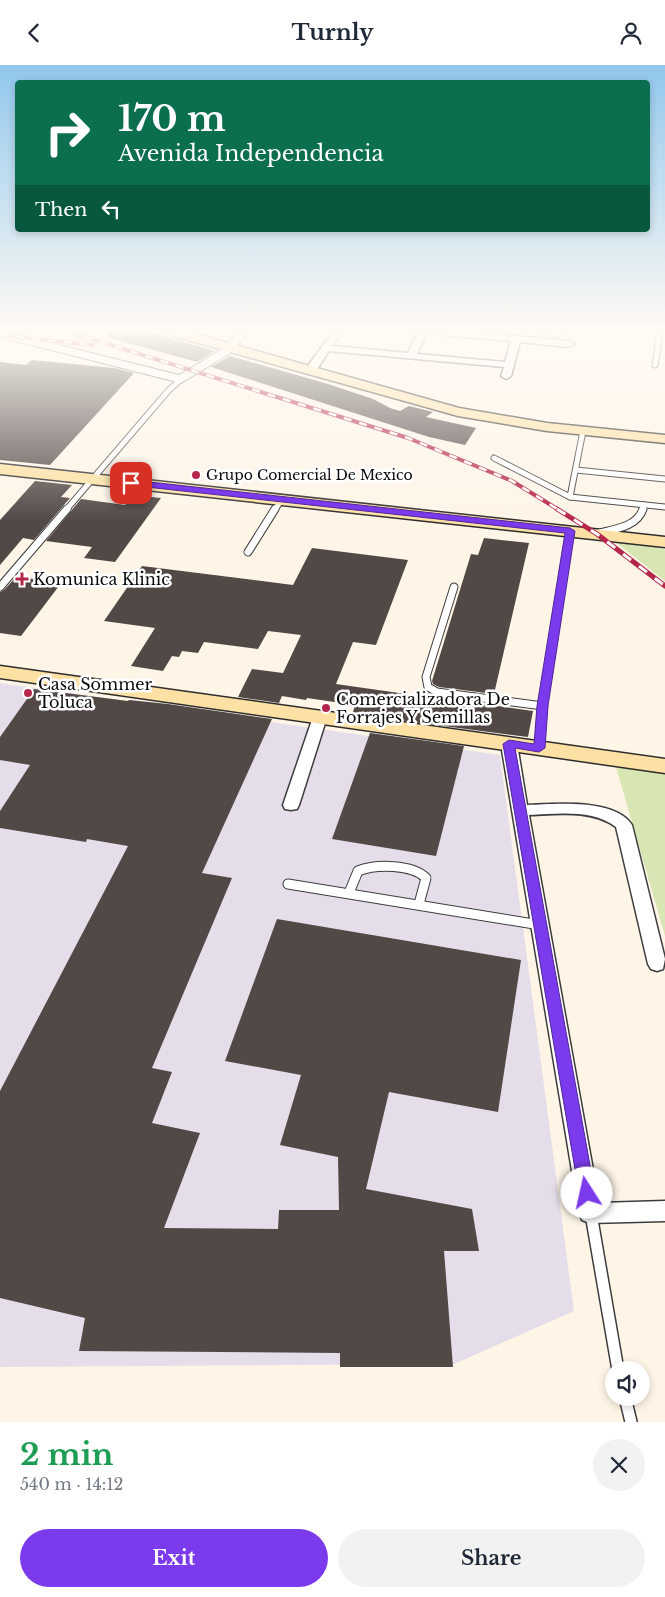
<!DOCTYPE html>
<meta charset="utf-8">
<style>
:root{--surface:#fff;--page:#f2f2f3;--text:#1f2937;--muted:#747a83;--accent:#7c3aed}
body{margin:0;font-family:"Libre Baskerville",serif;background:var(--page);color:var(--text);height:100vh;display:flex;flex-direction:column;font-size:19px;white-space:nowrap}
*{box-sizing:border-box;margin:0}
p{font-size:16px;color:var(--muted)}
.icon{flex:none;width:28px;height:28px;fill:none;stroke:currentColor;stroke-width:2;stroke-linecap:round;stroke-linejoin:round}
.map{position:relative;height:1357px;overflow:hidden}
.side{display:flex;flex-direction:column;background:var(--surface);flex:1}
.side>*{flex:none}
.hud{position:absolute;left:15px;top:15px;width:635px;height:152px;border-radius:5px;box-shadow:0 2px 8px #0003;background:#0b6e4f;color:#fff;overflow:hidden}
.controls{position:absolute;left:605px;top:1296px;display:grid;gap:10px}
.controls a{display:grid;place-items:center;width:45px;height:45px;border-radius:50%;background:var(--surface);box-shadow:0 2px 8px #0003;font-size:25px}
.pin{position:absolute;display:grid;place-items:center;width:42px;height:42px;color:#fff;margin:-21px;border-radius:10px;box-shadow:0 2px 8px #0006}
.me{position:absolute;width:55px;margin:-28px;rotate:350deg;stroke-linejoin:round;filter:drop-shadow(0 0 4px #0008)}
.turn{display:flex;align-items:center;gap:18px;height:105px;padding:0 20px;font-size:22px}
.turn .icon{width:65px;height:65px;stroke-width:2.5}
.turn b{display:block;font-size:35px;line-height:42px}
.then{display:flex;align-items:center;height:48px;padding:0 20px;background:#0003;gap:10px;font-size:19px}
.round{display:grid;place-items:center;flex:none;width:52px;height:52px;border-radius:26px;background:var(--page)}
.overview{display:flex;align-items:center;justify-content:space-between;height:85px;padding:0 20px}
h1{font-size:30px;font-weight:700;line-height:38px;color:#1e9e55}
.button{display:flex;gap:10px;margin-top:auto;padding:10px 20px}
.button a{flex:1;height:58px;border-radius:30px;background:var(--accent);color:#fff;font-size:20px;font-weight:700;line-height:58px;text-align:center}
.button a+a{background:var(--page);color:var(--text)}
header{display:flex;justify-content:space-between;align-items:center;height:65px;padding:0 20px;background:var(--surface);font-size:22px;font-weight:700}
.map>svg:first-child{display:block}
.industrial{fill:#e5dde9}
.green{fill:#d8e6b3}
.building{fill:#524947}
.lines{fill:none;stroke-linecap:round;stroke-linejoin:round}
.service-far3-casing{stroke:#3d3d3d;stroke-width:7}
.service-far2-casing{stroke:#3d3d3d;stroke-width:9}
.service-far1-casing{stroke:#3d3d3d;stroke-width:11}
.service-casing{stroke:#3d3d3d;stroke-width:14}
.minor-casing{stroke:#3d3d3d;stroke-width:3}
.tertiary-casing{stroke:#3d3d3d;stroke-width:2}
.secondary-casing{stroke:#2c2c2c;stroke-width:3}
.service-far3{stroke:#fff;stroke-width:5}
.service-far2{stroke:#fff;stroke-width:7}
.service-far1{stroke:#fff;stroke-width:9}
.service{stroke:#fff;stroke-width:11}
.minor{fill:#fff;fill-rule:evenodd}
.tertiary{fill:#fff;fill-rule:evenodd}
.secondary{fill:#fde1a4;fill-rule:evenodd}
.rail-far1-casing{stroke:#b4274a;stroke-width:4}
.rail-casing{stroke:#b4274a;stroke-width:5}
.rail-far1{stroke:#fff;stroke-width:2.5;stroke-dasharray:8;stroke-linecap:butt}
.rail{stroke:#fff;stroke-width:3;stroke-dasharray:10;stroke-linecap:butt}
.route{fill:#7c3aed;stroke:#51269a}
.poi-dot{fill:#b4274a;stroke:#fff;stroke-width:2}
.labels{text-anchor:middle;stroke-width:5;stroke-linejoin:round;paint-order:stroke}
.far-poi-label{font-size:14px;fill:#0a0a0a;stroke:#fff;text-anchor:start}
.poi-label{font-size:16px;fill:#0a0a0a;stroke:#fff;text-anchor:start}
</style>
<header><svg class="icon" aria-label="back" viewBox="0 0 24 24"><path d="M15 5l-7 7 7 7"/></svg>Turnly<svg class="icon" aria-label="person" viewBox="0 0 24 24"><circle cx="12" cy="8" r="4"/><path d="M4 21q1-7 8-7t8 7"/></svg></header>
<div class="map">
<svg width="665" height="1357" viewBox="0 0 665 1357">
<rect width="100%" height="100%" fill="#fef5e7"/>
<path class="industrial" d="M0 618 500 690 574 1246 454 1299 0 1302Z"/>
<g class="green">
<path d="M614 476 651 480 665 485V516Z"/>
<path d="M616 702 665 709V871Z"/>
</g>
<g class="building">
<path d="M108 267H148L215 286 197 297 107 272Z"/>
<path d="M230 291 328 319 373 334 390 343 400 346 409 341 433 347 426 352 476 363 465 380 429 372 211 302Z"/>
<path d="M32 295 114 303 134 308 50 400 0 395V297L26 300Z"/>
<path d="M35 416 72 420 61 432 70 433 34 475 23 473 0 500V455Z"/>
<path d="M132 430 161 433 115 497 84 493 92 482 46 476 81 434 125 440Z"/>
<path d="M484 473 529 478 494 629 439 622 433 619 432 616 471 489 478 490Z"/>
<path d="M312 483 408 495 376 580 353 577 336 619 427 632 428 628 436 632 533 646 528 672 375 652 353 647 355 640 307 633 306 635 282 631 279 638 238 632 252 604 283 608 301 570 268 566 258 584 204 577 198 588 182 586 179 592 172 591 163 606 131 601 155 563 104 556 142 501 293 520Z"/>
<path d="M16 512 62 517 21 571 0 568V527L4 525Z"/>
<path d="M34 624 128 636 129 635 168 639 272 654 202 808 232 813 152 1003 172 1007 152 1058 200 1068 164 1163 278 1164 279 1145H339L338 1092 280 1080 301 1010 225 996 277 854 521 895 498 1047 389 1027 366 1124 472 1144 479 1186H444L453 1302H340V1288L79 1286 85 1253 0 1233V1026L128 781 87 774 86 777 0 763V746L30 700 0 695V672Z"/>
<path d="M370 668 464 681 436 791 332 774Z"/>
</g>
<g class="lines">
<defs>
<g id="service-far3">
<path d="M541 267 558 269 559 267"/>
<path d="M655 300 660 267"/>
<path d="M494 393 570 432 665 442"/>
<path d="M576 405 665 414"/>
<path d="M570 432 583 366"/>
<path d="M66 445 168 326 181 314"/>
<path d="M275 445 282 434"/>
<path d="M643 445 644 440"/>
</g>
<g id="service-far2">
<path d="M599 468C615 464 637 462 643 444"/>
<path d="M248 487 275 444"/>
<path d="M0 522 67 444"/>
<path d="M454 522 426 612 428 622 437 627 543 641 570 466"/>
<path d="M540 675 543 641"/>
</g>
<g id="service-far1">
<path d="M539 683 540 674"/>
<path d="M288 819 540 860"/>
<path d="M349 828 358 806C376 799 412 799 426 813L419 839"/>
</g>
<g id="service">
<path d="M591 1149 618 1305"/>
<path d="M625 1332 631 1357"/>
</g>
<g id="minor">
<path d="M333 267H342L332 281 408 288 418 267H427L417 289 505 297 511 276 443 270 439 267H475L569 276 574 279 569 282 520 277 511 311 506 314 501 311 504 302 329 286 314 309H308L306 307 310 298Z"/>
<path d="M320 648 325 649 327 652 299 740 297 744 291 745 285 744 283 740 313 652 315 649Z"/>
<path d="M509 674 514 676 517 679 527 740C555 739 615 733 632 760L665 894 663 904 657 906 651 904 648 899 616 762C592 744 558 749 529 750L599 1138 665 1136V1156L590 1158 582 1155 579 1148 501 679 504 676Z"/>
</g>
<path id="tertiary" d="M0 267H7L179 310 221 285 237 267H249L229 289 181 318 0 272Z"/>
<g id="secondary">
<path d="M168 267H189L459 343 547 358 665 370V378L547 366 458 351 170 270Z"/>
<path d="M0 399 665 472V482L0 409Z"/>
<path d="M0 601 665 694V708L0 613Z"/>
</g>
</defs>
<use href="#service-far3" class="service-far3-casing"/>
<use href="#service-far2" class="service-far2-casing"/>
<use href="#service-far1" class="service-far1-casing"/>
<use href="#service" class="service-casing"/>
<use href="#minor" class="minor-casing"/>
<use href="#tertiary" class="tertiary-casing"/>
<use href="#secondary" class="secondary-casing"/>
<use href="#service-far3" class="service-far3"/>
<use href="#service-far2" class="service-far2"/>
<use href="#service-far1" class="service-far1"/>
<use href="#service" class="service"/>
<use href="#minor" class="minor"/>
<use href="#tertiary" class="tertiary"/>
<use href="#secondary" class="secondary"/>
<defs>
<g id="rail-far1">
<path d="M69 267 408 373 512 416 559 445"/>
<path d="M0 270 93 280"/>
</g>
<path id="rail" d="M557 444 597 469 665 521"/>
</defs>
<use href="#rail-far1" class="rail-far1-casing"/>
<use href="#rail" class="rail-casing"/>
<use href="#rail-far1" class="rail-far1"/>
<use href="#rail" class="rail"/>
</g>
<linearGradient id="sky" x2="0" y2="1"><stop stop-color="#91c8ed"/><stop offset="0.58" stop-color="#fffaf4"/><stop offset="1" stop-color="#fffaf4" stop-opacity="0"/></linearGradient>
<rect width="665" height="457" fill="url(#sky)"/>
<path class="route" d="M131 415 570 463 575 466 548 641 545 683 539 687 515 683 595 1128 593 1134 587 1136 581 1134 579 1128 503 679 509 675 534 679 537 641 565 468 128 420V416Z"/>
<g class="poi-dot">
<circle cx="196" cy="410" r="5"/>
<path d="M19.5 506.5h5v5h5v5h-5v5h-5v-5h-5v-5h5z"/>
<circle cx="28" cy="628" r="5"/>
<circle cx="326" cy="643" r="5"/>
</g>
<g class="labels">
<g class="far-poi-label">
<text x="206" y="415">Grupo Comercial De Mexico</text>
</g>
<g class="poi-label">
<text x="33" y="520">Komunica Klinic</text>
<text x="38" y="625">Casa Sommer<tspan x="38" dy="18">Toluca</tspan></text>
<text x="336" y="640">Comercializadora De<tspan x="336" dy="18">Forrajes Y Semillas</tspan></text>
</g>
</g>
</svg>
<div class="controls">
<a><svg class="icon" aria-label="sound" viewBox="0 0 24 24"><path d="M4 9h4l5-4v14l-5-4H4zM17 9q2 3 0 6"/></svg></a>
</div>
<div class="pin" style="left:131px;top:418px;background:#d93025"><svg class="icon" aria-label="arrive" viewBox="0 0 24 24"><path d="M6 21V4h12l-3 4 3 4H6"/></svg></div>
<svg class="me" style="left:587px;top:1128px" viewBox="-20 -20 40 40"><circle r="19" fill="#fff"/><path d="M0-13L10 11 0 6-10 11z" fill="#7c3aed"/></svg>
<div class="hud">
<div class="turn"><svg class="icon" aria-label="right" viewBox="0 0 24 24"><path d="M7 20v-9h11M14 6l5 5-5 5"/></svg><div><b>170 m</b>Avenida Independencia</div></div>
<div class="then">Then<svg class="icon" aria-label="left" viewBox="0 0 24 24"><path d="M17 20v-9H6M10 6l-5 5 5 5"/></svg></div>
</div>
</div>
<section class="side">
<div class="overview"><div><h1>2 min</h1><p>540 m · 14:12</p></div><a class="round"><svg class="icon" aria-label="close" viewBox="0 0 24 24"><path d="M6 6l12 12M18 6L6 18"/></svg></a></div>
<div class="button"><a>Exit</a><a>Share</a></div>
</section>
